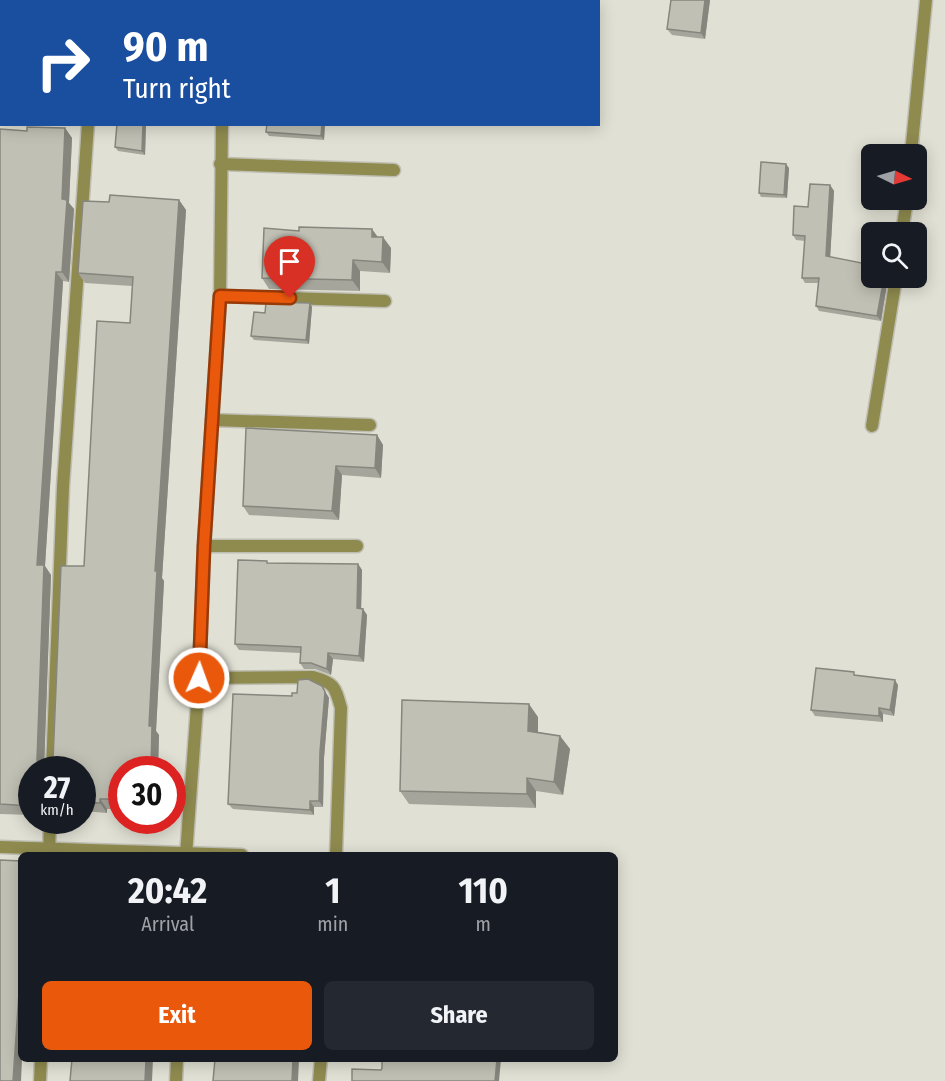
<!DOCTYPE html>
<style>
:root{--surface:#171b24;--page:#242831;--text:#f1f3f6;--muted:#9ea1a6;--accent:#ea580c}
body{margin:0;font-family:"Fira Sans Condensed",sans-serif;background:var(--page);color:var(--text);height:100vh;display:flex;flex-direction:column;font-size:22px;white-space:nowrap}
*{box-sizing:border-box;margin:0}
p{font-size:20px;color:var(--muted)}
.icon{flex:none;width:33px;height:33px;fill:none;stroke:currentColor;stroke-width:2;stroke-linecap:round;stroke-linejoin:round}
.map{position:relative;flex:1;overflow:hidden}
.panel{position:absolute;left:18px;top:852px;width:600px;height:210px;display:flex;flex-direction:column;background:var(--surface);border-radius:9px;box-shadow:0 3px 15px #0003}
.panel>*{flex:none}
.top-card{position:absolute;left:0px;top:0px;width:600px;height:126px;box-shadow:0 3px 15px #0003;background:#1a4fa0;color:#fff;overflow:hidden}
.needle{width:39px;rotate:95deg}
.buttons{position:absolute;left:861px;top:144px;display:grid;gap:12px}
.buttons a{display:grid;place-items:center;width:66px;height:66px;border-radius:9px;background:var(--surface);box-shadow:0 3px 15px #0003;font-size:30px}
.speed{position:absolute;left:18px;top:756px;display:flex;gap:12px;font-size:30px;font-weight:700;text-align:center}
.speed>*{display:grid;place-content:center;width:78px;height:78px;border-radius:50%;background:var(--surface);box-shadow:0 3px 15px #0003;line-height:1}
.speed small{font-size:15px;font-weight:400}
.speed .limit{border:9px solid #d22;background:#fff;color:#111}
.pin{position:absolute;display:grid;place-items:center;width:51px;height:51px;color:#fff;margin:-62px -26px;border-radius:50% 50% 50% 0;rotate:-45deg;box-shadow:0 0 6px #0007}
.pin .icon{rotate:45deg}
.me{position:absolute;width:66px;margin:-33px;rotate:2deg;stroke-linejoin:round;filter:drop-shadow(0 0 4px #0008)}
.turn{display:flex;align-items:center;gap:21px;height:126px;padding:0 24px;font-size:27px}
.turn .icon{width:78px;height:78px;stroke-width:2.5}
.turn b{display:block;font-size:42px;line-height:51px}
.eta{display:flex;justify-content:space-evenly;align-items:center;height:102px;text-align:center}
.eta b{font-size:36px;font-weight:700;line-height:42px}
.action{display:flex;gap:12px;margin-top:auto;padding:12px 24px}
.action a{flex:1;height:69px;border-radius:9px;background:var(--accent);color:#fff;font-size:24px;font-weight:700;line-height:69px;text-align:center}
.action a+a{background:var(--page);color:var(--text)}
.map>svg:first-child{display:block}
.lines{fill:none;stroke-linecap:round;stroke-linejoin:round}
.street-casing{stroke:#bebeb3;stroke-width:15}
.street{stroke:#8f8b4f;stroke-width:12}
.wall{fill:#a5a59b}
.shaded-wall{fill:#86867e}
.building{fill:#c0c0b4;stroke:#86867e;stroke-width:1.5}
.route-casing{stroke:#983908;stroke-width:15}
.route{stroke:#ea580c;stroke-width:10}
</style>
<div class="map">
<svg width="945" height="1081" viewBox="0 0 945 1081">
<rect width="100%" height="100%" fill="#e1e0d4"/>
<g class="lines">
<defs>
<g id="street">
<path d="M67 2V0"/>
<path d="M0 102 2 103"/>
<path d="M911 154 926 0"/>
<path d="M220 164 394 170"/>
<path d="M902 232 907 200"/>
<path d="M220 296 385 301"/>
<path d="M212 420 370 425"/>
<path d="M872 426 896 278"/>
<path d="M204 546H357"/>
<path d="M199 678 313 677C335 683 335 687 341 708L336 855"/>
<path d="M52 770 63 487 88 124"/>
<path d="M0 847 242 855"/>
<path d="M49 854 50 820"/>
<path d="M186 855 199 678 204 546 220 296 222 124"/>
<path d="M40 1081 41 1059"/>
<path d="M176 1081 177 1059"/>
<path d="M319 1081 321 1059"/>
</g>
</defs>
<use href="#street" class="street-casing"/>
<use href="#street" class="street"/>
</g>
<g class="wall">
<path d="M670 0H710L705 39 672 35 667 29 671 2Z"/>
<path d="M117 124H146L145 155 118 151 115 147Z"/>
<path d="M267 124H325L324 140 269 136 266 132Z"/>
<path d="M65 128 72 138 69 203 74 209 69 282 63 281 45 566 51 575 44 768 50 767 53 761 84 566 130 323 132 286 85 283 78 273 109 202 179 200 186 210 162 578 164 581 156 731 159 735 158 770H122V809H107V813L82 811V770H32V815L0 814V129L27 131Z"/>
<path d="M789 168 787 198 761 197 759 193Z"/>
<path d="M830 185 834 191 830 257 872 278H888L881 321 819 311 816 306 818 283H805L802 278 805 241 796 240 793 235Z"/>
<path d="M378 237 391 248 390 273 360 271V291L269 289 262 278Z"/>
<path d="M310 303 312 307 309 344 254 340 251 336Z"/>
<path d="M377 435 383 445 381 478 342 475 339 520 249 515 243 506Z"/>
<path d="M268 563 358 564 362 570 361 609H363L367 615 364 662 333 659 331 675 315 669H304L300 663V653L239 650 235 644Z"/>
<path d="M857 675 898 685 894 716 883 714V722L815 716 811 710Z"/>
<path d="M322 686 329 698 324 758 323 807H314V815L233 809 228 804 292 696Z"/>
<path d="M538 717V732L560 736 570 749 563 795 536 791V808L409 804 400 791Z"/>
</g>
<g class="shaded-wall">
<path d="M705 0H710L705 39 701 33Z"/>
<path d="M143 124H146L145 155 142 151Z"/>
<path d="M322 124H325L324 140 321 136Z"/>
<path d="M65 128 72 138 69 203 74 209 69 282 62 272V199Z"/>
<path d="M786 164 789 168 787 198 784 195Z"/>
<path d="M830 185 834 191 830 261 826 256Z"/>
<path d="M179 200 186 210 162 578 164 581 156 731 159 735 158 770H151L149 726 155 571Z"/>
<path d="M372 229 380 240 372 237Z"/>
<path d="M383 237 391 248 390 273 382 262Z"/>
<path d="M353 260 360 271V291L352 280Z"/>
<path d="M56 272 63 281 45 566 51 575 44 770 38 765 37 760V565Z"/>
<path d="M884 278H888L881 321 877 316Z"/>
<path d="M310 303 312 307 309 344 306 340Z"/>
<path d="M377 435 383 445 381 478 375 468Z"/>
<path d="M336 466 342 475 339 520 332 511Z"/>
<path d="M358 564 362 570 361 614 357 608Z"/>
<path d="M363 609 367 615 364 662 359 656Z"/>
<path d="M328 653 333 659 331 675 327 669Z"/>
<path d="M895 680 898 685 894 716 890 710Z"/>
<path d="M322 686 329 698 324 758 323 807 319 801Z"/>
<path d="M529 704 538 717V745L528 731Z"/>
<path d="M879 708 883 714V722L879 716Z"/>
<path d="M560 736 570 749 563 795 554 782Z"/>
<path d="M527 778 536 791V808L527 794Z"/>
<path d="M100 799 107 809V813L100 803Z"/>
<path d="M310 801 314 807V815L310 810Z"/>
<path d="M20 978 21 980V1059H22L21 1081H13Z"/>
<path d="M146 1059H153L152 1081H145Z"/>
<path d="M293 1059H299L298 1081H292Z"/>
<path d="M497 1059H501L499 1081H495Z"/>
</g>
<g class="building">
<path d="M671 0H705L701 33 667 29Z"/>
<path d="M117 124H143L142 151 115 147Z"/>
<path d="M267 124H322L321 136 266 132Z"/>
<path d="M27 127 65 128 62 199 67 200 62 272H56L37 565H44L37 760 38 765 44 768 50 767 53 761 61 566H84L97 321 130 323 133 277 78 273 83 201 109 202 110 195 179 200 155 571H157L149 726H152L151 770H122V799H100V803L82 802V770H32L31 806 0 804V129L27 131Z"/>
<path d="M761 162 786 164 784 195 759 193Z"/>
<path d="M810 184 830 185 826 256 872 265V278H884L877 316 816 306 819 278H802L805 236 793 235 794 206 808 207Z"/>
<path d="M299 227 372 229V237H383L382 262 353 260 352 280 262 278 264 228 299 231Z"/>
<path d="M266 302 310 303 306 340 251 336 254 312 265 313Z"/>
<path d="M246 428 377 435 375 468 336 466 332 511 243 506Z"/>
<path d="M238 560 267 561V563L358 564 357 608 363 609 359 656 328 653 327 669 311 663H300L301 647 235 644Z"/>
<path d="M816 668 854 672V675L895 680 890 710 879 708V716L811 710Z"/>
<path d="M308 679 322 686 325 692 320 752 319 801H310V810L228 804 233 694 292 696V693H297L298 680Z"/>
<path d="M402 700 529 704 528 731 560 736 554 782 527 778V794L400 791Z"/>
<path d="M0 860 21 861V978H20L13 1081H0Z"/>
<path d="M72 1059H146L145 1081H70Z"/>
<path d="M215 1059H293L292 1081H213Z"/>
<path d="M382 1059H497L495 1081H352V1069L381 1070 382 1068Z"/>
</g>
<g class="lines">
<defs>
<path id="route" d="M199 678 204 546 220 296 290 298"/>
</defs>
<use href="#route" class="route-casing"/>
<use href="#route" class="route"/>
</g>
</svg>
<div class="buttons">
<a><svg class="needle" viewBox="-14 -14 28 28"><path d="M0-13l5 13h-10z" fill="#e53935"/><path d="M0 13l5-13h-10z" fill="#9ea1a6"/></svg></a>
<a><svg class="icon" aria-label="search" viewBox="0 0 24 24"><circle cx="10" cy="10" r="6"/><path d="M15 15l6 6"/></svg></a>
</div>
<div class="speed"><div>27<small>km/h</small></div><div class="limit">30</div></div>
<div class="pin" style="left:290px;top:298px;background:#d93025"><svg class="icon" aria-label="arrive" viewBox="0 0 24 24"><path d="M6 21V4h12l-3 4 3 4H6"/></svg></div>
<svg class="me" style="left:199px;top:678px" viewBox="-20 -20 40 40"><circle r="17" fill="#ea580c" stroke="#fff" stroke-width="3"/><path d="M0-11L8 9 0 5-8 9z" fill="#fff"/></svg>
<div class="top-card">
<div class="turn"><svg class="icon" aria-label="right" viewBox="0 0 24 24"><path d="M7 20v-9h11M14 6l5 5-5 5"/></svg><div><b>90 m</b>Turn right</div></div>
</div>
<section class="panel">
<div class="eta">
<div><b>20:42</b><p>Arrival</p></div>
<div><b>1</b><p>min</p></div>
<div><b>110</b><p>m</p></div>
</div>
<div class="action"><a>Exit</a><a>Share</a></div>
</section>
</div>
